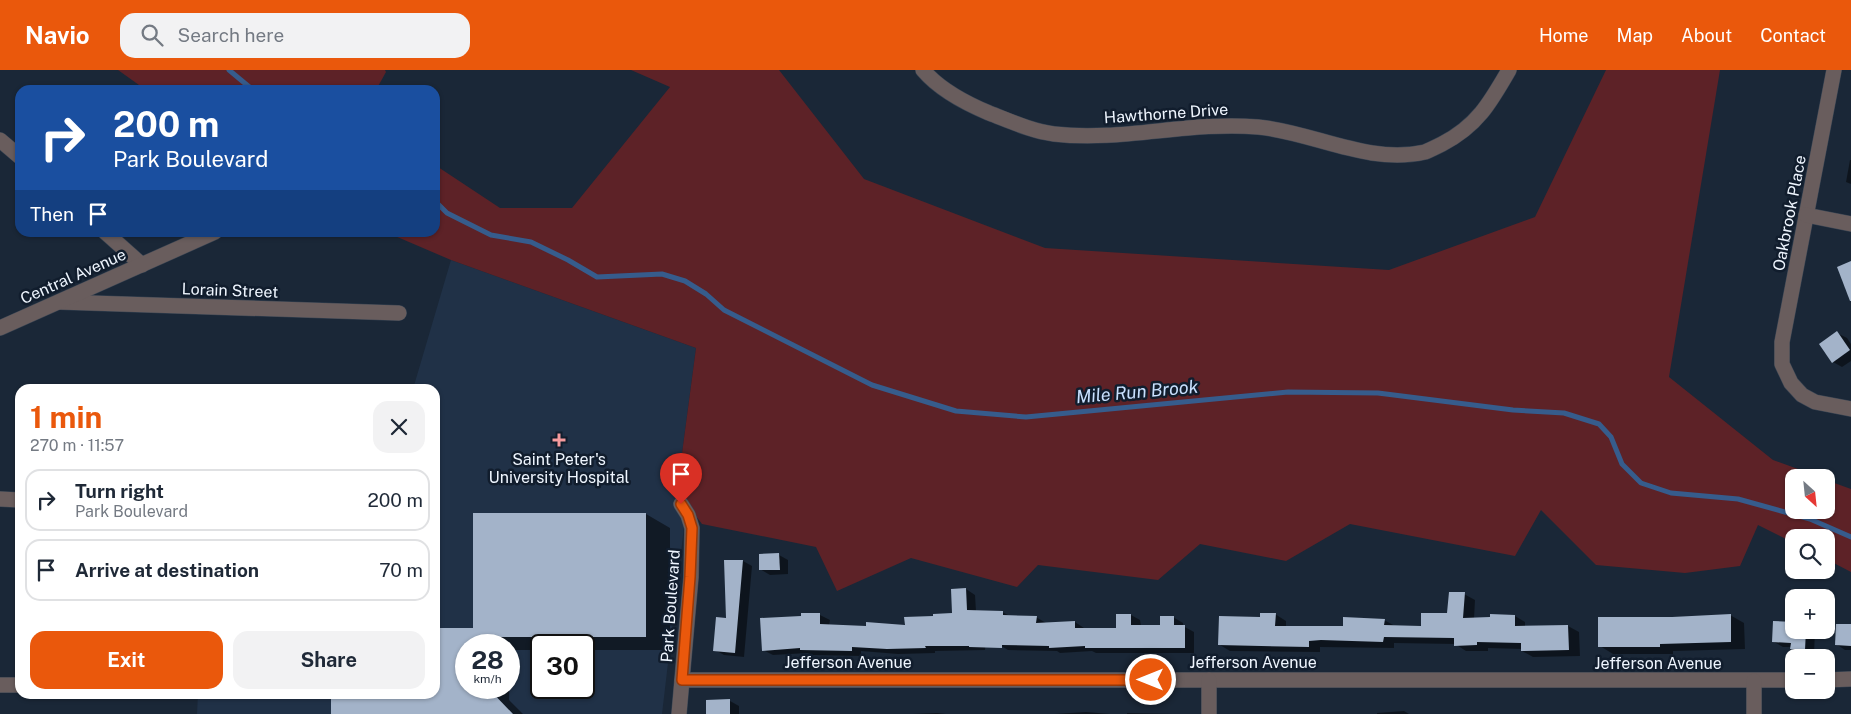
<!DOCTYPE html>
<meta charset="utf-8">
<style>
:root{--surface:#fff;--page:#f2f2f3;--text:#1f2937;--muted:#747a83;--line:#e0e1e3;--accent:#ea580c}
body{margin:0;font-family:"Public Sans",sans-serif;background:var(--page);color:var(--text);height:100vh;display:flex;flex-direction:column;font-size:19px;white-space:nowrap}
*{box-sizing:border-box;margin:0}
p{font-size:16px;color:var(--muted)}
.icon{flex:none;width:28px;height:28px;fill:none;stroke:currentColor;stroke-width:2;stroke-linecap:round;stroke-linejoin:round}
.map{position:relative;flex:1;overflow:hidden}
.sheet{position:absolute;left:15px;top:314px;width:425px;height:315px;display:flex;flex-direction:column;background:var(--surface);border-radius:15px;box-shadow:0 1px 4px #0004}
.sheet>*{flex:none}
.top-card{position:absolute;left:15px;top:15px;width:425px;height:152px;border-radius:15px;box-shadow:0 1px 4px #0004;background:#1a4fa0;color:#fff;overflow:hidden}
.needle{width:32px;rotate:153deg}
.buttons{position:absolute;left:1785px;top:399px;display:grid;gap:10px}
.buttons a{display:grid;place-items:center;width:50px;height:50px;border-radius:10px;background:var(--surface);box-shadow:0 1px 4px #0004;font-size:25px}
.speed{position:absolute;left:455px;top:564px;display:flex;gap:10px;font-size:25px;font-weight:700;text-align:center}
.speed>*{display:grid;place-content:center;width:65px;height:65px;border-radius:50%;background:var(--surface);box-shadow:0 1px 4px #0004;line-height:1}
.speed small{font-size:12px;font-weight:400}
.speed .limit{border:2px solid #111;border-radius:8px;background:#fff;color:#111}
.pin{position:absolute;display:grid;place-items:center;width:42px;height:42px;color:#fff;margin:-51px -21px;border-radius:50% 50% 50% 0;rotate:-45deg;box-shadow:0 0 5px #0007}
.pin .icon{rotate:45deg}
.me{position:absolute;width:55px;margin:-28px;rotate:270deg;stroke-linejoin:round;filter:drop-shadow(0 0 4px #0008)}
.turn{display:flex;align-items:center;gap:18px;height:105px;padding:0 15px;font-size:22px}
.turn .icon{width:65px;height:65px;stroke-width:2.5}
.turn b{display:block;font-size:35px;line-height:42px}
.then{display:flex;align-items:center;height:48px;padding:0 15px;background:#0003;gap:10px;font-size:19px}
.round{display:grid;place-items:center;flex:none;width:52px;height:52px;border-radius:15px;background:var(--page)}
.overview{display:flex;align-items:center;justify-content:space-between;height:85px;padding:0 15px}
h1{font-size:30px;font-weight:700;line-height:38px;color:var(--accent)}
.action{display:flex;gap:10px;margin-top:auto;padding:10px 15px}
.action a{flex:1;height:58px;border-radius:15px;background:var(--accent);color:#fff;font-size:20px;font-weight:700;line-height:58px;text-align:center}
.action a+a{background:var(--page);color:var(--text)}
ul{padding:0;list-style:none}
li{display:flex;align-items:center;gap:15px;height:62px;margin:0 10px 8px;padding:0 5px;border:2px solid var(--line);border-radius:15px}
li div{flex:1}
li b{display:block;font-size:19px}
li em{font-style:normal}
header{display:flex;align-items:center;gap:30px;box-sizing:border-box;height:70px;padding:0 25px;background:var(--accent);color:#fff}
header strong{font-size:24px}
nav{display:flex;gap:28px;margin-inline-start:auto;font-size:18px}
.search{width:350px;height:45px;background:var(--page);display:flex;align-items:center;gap:12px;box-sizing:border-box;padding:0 18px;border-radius:15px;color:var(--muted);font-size:19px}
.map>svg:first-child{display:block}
.built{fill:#203147;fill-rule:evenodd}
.green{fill:#5d2227}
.shadow{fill:#0007;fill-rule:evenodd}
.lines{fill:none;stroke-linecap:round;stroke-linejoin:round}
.stream{stroke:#365c8c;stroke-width:5}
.building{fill:#a3b3c9}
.street-casing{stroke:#384453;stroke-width:16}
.street{stroke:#695d5d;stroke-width:15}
.route-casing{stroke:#983908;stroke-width:12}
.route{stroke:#ea580c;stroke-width:9}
.poi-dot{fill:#f59b9e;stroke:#111d2d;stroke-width:2}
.labels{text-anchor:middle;stroke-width:5;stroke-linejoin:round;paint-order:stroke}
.street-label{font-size:16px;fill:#eef5fe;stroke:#111d2d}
.poi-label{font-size:16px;fill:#eef5fe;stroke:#111d2d}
.water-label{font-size:18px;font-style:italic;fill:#c9e0fe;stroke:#111d2d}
</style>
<header>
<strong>Navio</strong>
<div class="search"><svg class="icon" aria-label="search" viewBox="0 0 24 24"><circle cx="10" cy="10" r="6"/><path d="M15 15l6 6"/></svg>Search here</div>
<nav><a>Home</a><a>Map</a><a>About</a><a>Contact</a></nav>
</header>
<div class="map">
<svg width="1851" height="644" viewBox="0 0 1851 644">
<rect width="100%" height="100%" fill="#1a2737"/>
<path class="built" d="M451 190 696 278 677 421 684 457 662 644H197L198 624H435V319H413ZM466 575H509V618H466ZM541 575H584V618H541Z"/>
<g class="green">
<path d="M118 0H385L386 2 376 20H146Z"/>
<path d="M631 0H779L864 109 1045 178 1389 200 1535 147 1606 0H1720L1669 307 1773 390 1820 407 1794 408V440H1826V410L1851 419V502L1826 489V468H1794V473L1758 455 1740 496 1685 503 1596 495 1541 440 1515 486 1350 454 1286 491 1200 474 1158 510 1038 495 1017 517 911 488 837 521 816 477 702 454 677 421 696 278 451 190 388 163 435 162V95L500 138H572L670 17Z"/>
</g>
<g class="shadow">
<path d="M1850 90H1851V114L1846 112Z"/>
<path d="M1837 263 1847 268 1851 274V291L1842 297 1833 292Z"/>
<path d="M646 444 670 458V580H584V575H541V580H513V585H510L509 630 523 644H333V624H435V560H474ZM466 575H509V618H466Z"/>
<path d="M779 485 788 490V504L770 505 760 499Z"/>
<path d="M743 491 752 496 744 587 724 585 715 580 727 549 726 492Z"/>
<path d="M966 519 975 525 976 541 1002 542 1010 546 1036 547 1046 553 1075 552 1084 558V559H1118L1131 545 1140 550 1141 556H1161L1173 547 1183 553V556L1194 562V583H1096L1092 581 1060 583 1057 581 1008 580 998 574 987 558 985 580 935 581V583L898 584 861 581V586L811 585 808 583 773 585 763 580 820 545 830 550 829 556H906L934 547 954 544Z"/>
<path d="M1464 524 1475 530 1474 549 1515 546 1525 552V557L1568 556 1579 562 1580 586 1533 587 1522 581V579L1488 578V581H1466L1455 574 1394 573V578L1320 577V582L1230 581 1220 575 1261 548 1275 544 1286 551V557H1344L1384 550 1395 556 1422 557 1449 545Z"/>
<path d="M1730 545 1744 553 1745 579 1673 581V584H1613L1600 576Z"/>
<path d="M1851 555V580H1845L1836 574Z"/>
<path d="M1794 560H1815L1814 585 1801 584 1792 577H1783L1774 572Z"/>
<path d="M730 631 739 636V644H707Z"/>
<path d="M1404 641 1409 644H1377V643Z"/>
<path d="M1086 642 1110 644H1055Z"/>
<path d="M937 643 946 644H913Z"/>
<path d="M1127 643 1173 644H1127Z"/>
</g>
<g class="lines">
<g class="stream">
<path d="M229 0 253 20"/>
<path d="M435 131 447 143 491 165 531 172 568 190 597 207 662 204 685 211 706 224 724 240 872 315 956 341 1026 347 1288 322 1378 323 1513 340 1564 343 1599 354 1611 367 1622 394 1641 413 1671 423 1738 429 1810 449 1851 467"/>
</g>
</g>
<g class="building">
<path d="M1851 191V231H1850L1837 197Z"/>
<path d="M1837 261 1850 280 1832 293 1819 274Z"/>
<path d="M473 443H646V567H489V572H486V575H466V618H488L513 644H331V624H435V558H473Z"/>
<path d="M779 483 780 500H759V484Z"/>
<path d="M724 490H743L735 583 713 581 716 547 726 548Z"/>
<path d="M966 518 967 540 1003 541V545L1037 546 1036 553 1075 551V558H1116V544H1131V555H1160V546H1174V555H1185V578H1085V576L1049 578V576L1002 575V578L969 577V576H925L926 578 887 579 852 577V581L800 580V578L762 581 760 548 801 546V543H820V554L866 556V552L905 555 904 547 933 546V544L952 543 951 519Z"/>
<path d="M1449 522H1465L1463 548 1490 547V544L1515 545V556L1568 555 1569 580 1521 581V573L1477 572V575L1454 576V568L1384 567 1383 572 1321 570 1309 571V577L1218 575 1219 546 1260 547V543H1276L1275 556H1343V547L1385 549 1384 555 1421 556V543H1447Z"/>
<path d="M1731 544V572L1660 574V577H1598V547H1672Z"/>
<path d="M1773 551 1794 552V560H1806L1805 580 1790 579 1791 573 1772 572Z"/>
<path d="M1836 554H1851V576L1835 575Z"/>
<path d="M730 629V644H706V630Z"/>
</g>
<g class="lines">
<defs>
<g id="street">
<path d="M923 0C940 20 965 33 989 43 1010 51 1031 61 1054 64 1122 72 1189 51 1258 57 1313 62 1368 95 1425 82 1430 80 1436 77 1442 74 1477 56 1490 33 1509 0"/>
<path d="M1834 0 1782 272V294L1791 313 1802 325 1815 332 1851 339"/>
<path d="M0 70 20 87"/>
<path d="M1806 145 1851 154"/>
<path d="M105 162 142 195"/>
<path d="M59 232 399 243"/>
<path d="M0 258 215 162"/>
<path d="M0 429 20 430"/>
<path d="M682 610H1794"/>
<path d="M1826 610 1851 609"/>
<path d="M1754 611V644"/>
<path d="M0 615H20"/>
<path d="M679 644 691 507 692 458 688 445 681 434"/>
<path d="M1209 644V610"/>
</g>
</defs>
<use href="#street" class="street-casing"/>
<use href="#street" class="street"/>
</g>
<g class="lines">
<defs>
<path id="route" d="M681 434 688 445 692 458 690 507 682 610H1151"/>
</defs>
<use href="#route" class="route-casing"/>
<use href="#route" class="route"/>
</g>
<path class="poi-dot" d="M556.5 362.5h5v5h5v5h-5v5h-5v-5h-5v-5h5z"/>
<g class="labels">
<g class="street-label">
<text transform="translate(1166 43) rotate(-4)" y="6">Hawthorne Drive</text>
<text transform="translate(1789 143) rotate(-79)" y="6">Oakbrook Place</text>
<text transform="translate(73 206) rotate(-24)" y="6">Central Avenue</text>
<text transform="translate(230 220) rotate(2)" y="6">Lorain Street</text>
<text transform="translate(670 536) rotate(-86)" y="6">Park Boulevard</text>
<text x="848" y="598">Jefferson Avenue</text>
<text x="1253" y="598">Jefferson Avenue</text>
<text x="1658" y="599">Jefferson Avenue</text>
</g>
<g class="poi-label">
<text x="559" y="395">Saint Peter's<tspan x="559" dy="18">University Hospital</tspan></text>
</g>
<g class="water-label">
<text transform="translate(1137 322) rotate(-5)" y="6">Mile Run Brook</text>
</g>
</g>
</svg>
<div class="buttons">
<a><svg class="needle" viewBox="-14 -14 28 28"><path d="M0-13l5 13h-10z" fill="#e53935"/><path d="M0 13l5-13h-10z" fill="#747a83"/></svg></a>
<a><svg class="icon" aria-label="search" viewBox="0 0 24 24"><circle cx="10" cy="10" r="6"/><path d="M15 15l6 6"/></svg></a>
<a>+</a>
<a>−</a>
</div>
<div class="speed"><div>28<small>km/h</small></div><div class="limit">30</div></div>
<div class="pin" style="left:681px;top:434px;background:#d93025"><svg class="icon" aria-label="arrive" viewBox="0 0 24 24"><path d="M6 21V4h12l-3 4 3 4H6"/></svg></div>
<svg class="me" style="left:1151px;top:610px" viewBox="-20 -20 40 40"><circle r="17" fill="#ea580c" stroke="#fff" stroke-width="3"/><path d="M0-11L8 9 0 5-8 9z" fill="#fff"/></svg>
<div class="top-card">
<div class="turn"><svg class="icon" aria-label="right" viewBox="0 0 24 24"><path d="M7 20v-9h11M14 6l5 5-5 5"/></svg><div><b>200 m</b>Park Boulevard</div></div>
<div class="then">Then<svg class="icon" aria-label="arrive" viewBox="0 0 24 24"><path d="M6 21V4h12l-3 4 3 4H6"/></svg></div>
</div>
<section class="sheet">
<div class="overview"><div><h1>1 min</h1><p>270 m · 11:57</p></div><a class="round"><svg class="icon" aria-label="close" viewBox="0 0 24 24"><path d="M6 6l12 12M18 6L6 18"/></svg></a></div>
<ul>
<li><svg class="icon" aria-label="right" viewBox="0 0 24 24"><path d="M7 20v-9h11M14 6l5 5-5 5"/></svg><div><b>Turn right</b><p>Park Boulevard</p></div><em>200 m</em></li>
<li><svg class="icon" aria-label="arrive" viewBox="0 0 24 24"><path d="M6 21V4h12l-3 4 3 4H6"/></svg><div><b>Arrive at destination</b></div><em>70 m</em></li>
</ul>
<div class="action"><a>Exit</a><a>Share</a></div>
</section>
</div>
